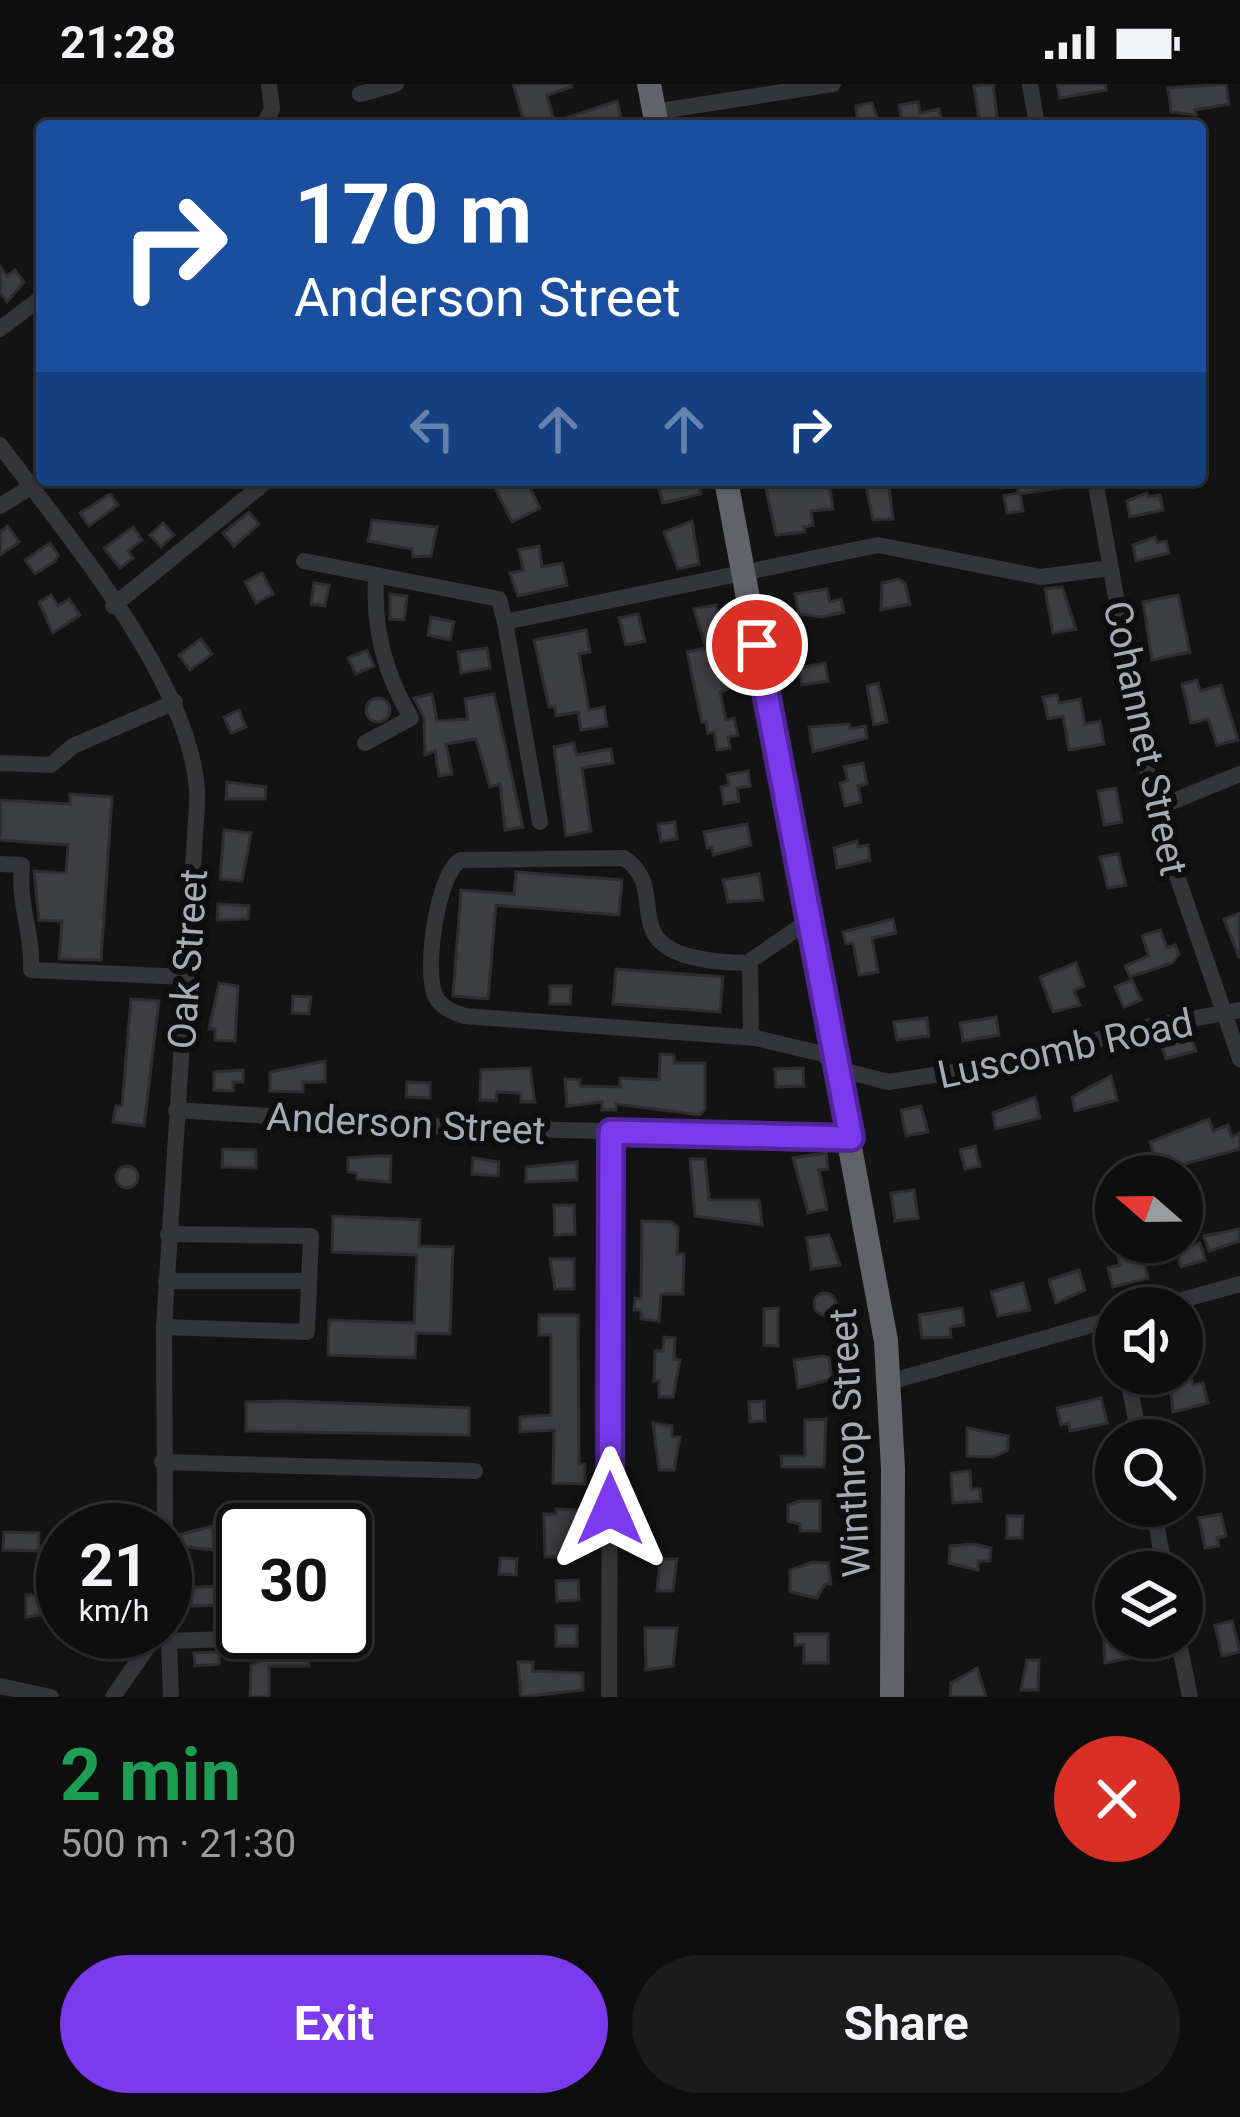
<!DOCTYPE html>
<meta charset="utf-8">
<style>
:root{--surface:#0e0e0f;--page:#1c1c1d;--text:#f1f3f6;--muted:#9b9c9e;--line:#2e2e2f;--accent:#7c3aed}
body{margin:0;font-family:Roboto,sans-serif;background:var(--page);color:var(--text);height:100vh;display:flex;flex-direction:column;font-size:45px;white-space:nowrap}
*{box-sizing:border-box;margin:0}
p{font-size:39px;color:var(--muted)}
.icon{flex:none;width:66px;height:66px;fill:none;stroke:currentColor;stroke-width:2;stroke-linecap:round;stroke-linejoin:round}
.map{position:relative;height:1613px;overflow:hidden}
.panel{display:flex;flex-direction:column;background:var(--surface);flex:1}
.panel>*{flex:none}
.guide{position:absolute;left:36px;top:36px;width:1170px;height:366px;border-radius:12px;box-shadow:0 3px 9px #0004,0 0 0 3px var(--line);background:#1a4fa0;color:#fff;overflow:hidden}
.needle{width:78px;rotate:290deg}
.controls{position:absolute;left:1095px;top:1071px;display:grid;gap:24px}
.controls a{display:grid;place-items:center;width:108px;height:108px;border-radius:50%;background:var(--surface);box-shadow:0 3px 9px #0004,0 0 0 3px var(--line);font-size:60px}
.speed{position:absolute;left:36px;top:1419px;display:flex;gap:24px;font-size:60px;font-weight:700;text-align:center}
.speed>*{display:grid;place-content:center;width:156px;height:156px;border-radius:50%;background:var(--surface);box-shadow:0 3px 9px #0004,0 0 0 3px var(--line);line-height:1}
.speed small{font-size:30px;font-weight:400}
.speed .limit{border:6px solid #111;border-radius:18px;background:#fff;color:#111}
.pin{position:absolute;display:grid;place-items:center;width:102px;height:102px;color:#fff;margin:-51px;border:6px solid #fff;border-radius:50%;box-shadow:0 3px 12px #0007}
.me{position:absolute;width:132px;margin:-66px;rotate:0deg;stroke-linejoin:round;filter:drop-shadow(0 0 9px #0008)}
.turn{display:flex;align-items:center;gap:42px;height:252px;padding:0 60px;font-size:54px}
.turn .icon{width:156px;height:156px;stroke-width:2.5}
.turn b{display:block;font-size:84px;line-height:102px}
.lanes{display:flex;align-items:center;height:114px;padding:0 60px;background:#0003;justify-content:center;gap:60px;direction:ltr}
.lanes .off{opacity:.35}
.round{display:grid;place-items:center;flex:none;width:126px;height:126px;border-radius:63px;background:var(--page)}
.summary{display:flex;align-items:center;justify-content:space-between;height:204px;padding:0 60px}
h1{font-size:72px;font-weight:700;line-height:90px;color:#1e9e55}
.cta{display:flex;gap:24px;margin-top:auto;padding:24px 60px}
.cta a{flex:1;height:138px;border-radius:72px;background:var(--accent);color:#fff;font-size:48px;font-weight:700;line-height:138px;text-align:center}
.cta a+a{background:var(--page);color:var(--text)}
.status{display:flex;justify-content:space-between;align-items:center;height:84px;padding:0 60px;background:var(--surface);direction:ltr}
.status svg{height:33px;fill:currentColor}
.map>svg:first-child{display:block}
.building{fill:#3d3e41;stroke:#2d2d30;stroke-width:3}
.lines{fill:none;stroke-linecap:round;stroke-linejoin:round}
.minor{stroke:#343539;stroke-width:16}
.highway{stroke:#60636a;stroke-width:24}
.route-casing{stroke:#51269a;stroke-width:30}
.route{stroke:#7c3aed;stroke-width:21}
.labels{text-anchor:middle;stroke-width:12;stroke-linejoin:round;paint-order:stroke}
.street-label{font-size:39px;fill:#a4abb5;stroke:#0e0e0f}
</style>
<div class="status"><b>21:28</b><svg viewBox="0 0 49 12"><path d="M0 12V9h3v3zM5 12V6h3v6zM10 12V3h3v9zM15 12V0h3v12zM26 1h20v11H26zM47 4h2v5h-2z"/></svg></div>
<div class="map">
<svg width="1240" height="1613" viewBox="0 0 1240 1613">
<rect width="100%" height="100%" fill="#131314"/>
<g class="building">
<path d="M513 0H571L572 3 547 11 553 33 525 41Z"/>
<path d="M993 0 998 42H980L974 2Z"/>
<path d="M1057 0H1105L1106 6 1060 14Z"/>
<path d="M1226 0 1229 20 1195 26 1196 31 1171 28 1168 4Z"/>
<path d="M617 17 621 33 594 42H558L557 37Z"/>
<path d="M918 18 920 29 939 25 943 42 902 40 899 21Z"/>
<path d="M872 19 880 42H858L856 22Z"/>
<path d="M0 182 7 192 15 186 24 198 7 218 0 208Z"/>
<path d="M491 396H526L540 424 512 438Z"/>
<path d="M698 396 701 410 663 419 659 405Z"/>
<path d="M764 396 829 398 833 425 811 427 813 441 804 443 805 448 776 451Z"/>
<path d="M881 396H888L893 435 873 436 865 398Z"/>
<path d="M1016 396H1065L1066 403 1020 410 1023 427 1007 429 1004 412 1018 409Z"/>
<path d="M1147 409 1148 413 1160 411 1163 426 1130 433 1127 417Z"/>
<path d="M110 410 118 421 89 442 80 429Z"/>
<path d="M249 428 259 440 234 462 223 449Z"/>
<path d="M372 436 437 443 431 472 413 473 412 465 368 457Z"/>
<path d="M692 437 699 480 678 485 664 448Z"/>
<path d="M163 439 174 451 161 463 150 451Z"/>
<path d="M8 442 19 458 0 471V448Z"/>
<path d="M133 443 142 456 128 467 133 474 120 484 104 464Z"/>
<path d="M1155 453 1157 459 1166 457 1169 469 1136 477 1133 461Z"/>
<path d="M50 459 58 471 55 477 35 490 25 476Z"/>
<path d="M539 462 542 483 562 479 567 501 518 512 510 489 523 486 519 466Z"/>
<path d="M262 489 273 510 256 519 245 498Z"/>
<path d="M898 495 905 499 910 520 881 526 882 499Z"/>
<path d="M314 499 329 501 325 522 311 520Z"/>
<path d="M1062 503 1076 545 1053 549 1045 505Z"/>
<path d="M827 505 830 518 841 515 844 528 822 533 799 530 795 510Z"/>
<path d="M390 510 407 512 404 536 390 535Z"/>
<path d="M51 511 58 522 69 515 80 531 53 549 39 518Z"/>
<path d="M1178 511 1190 568 1152 576 1143 518Z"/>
<path d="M716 521 728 587 734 586 736 602 720 608 726 636 734 634 738 651 728 653 730 664 717 666 714 648 708 649 706 638H702L687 568 706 564 694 525Z"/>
<path d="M638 530 645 557 626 561 619 534Z"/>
<path d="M431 533 454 538 450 556 428 551Z"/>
<path d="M586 546 590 568 579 570 589 626 604 623 607 642 581 646 578 628 556 632 555 622 549 623 534 556Z"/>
<path d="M201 555 212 570 190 586 179 571Z"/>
<path d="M487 564 490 584 461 589 458 568Z"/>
<path d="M367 566 374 582 356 590 348 574Z"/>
<path d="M825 579 828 597 802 601 799 584Z"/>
<path d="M1197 596 1200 607 1221 601 1238 656 1217 661 1208 635 1191 639 1182 600Z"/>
<path d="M878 599 887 638 874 641 867 602Z"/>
<path d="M432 610 437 637 468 635 465 615 494 610 523 743 505 746 500 700 490 703 476 655 446 660 452 690 439 692 435 667 425 671 424 633 414 614Z"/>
<path d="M1057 611 1059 619 1080 615 1085 640 1100 637 1104 660 1069 666 1063 632 1048 635 1043 613Z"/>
<circle cx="378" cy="626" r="12"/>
<path d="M239 626 246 643 231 649 224 633Z"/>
<path d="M849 640 850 645 865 642 867 654 813 668 809 643Z"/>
<path d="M574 659 576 671 611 665 613 679 582 684 591 747 566 752 554 663Z"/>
<path d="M863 679 867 700 858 702 861 718 845 722 840 699 848 697 844 683Z"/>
<path d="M748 687 750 702 737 704 739 717 724 720 721 703 729 701 727 691Z"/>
<path d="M227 698 266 703 265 715H226Z"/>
<path d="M1116 704 1122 738 1104 741 1098 707Z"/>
<path d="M70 710 112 713 101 876 59 875 62 837 39 836 34 787 66 789 68 761 0 756V716L70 720Z"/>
<path d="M675 738 677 755 661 757 658 740Z"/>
<path d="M747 740 751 761 713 771 712 763 707 764 704 748Z"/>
<path d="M224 746 251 749 242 797 220 795Z"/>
<path d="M857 757 858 763 868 761 870 776 837 784 834 764Z"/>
<path d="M1118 770 1126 801 1108 804 1100 773Z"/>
<path d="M516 788 622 796 619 831 496 821 488 915 453 912 461 806 514 810Z"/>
<path d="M759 790 763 816 728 818 723 796Z"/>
<path d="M218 820 249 822 248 835 217 836Z"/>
<path d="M1240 829V873H1239L1224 835Z"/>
<path d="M893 835 896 849 872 854 878 888 859 891 853 859 846 860 843 848Z"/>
<path d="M1160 846 1167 864 1175 861 1179 870 1172 879 1130 893 1125 882 1149 872 1142 852Z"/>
<path d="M1076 879 1084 902 1074 906 1080 921 1053 928 1040 893Z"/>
<path d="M616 885 723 893 720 928 613 920Z"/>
<path d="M1132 896 1141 916 1124 923 1115 903Z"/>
<path d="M219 899 238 902 235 957 215 956V945H209Z"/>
<path d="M550 902H571L570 920H550Z"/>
<path d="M293 912 311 913 309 930 292 929Z"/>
<path d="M131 915 159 917 144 1042 113 1038 116 1022H122Z"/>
<path d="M996 933 999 951 963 957 960 939Z"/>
<path d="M927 934 929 952 897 956 894 938Z"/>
<path d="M1189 948 1196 967 1166 975 1161 961 1174 956 1172 951Z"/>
<path d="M660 970 674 971V979H705V1025L700 1031 616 1020V1026H602V1018L567 1022 565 995 580 996V1002L620 1003V994L659 996Z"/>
<path d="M325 977V998H303V1008L270 1007V988Z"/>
<path d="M530 984 535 1018H521V1009L497 1008 496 1017 480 1016 481 986Z"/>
<path d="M803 984 804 1002 776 1003 775 985Z"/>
<path d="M243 986V998H233V1007L214 1006V988Z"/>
<path d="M1111 992 1117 1016 1075 1027 1072 1013Z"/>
<path d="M407 998 430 999V1014L406 1013Z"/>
<path d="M1035 1013 1040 1034 996 1045 993 1029Z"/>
<path d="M921 1022 928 1048 906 1052 901 1026Z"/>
<path d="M1209 1035 1213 1047 1228 1041 1232 1053 1240 1049V1065L1159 1087 1150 1058Z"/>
<path d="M975 1062 980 1082 965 1085 960 1066Z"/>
<path d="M223 1065 256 1066V1084L222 1083Z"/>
<path d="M826 1069 828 1085 819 1086 827 1125 808 1129 793 1074Z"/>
<path d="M377 1072H391L390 1098 357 1095V1089L348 1088V1074Z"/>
<path d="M473 1074 499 1078 498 1092 472 1090Z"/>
<path d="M690 1075H705L709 1116H759L762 1141 695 1132Z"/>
<path d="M577 1078V1096L526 1098V1083Z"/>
<circle cx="127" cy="1093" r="11"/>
<path d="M914 1106 918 1134 895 1137 891 1109Z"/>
<path d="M554 1121H574L575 1150 555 1151Z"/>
<path d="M333 1132 420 1136 419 1162 453 1163 450 1250 416 1249 415 1274 328 1271 329 1236 414 1239 417 1171 332 1168Z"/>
<path d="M642 1137 671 1138 678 1143 677 1170H684L683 1210H661L659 1237 641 1235V1226H634L635 1214 641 1215Z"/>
<path d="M1240 1145V1157L1209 1167 1204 1152Z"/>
<path d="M829 1151 840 1181 811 1185 807 1154Z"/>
<path d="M1136 1158H1150L1154 1172 1143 1175 1148 1194 1113 1203 1108 1184 1120 1181 1117 1169 1137 1163Z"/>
<path d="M1200 1159 1205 1176 1181 1183 1176 1167Z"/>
<path d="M550 1175H574V1205H555Z"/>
<path d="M1079 1186 1085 1206 1056 1219 1049 1196Z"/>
<path d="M1023 1199 1030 1226 998 1232 991 1208Z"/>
<circle cx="825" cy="1220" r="11"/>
<path d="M778 1224V1262L764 1261V1225Z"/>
<path d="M962 1224 964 1241 950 1243 951 1253 922 1254 919 1231Z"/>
<path d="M539 1231H578L579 1380H585V1400L553 1399 554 1346 520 1348V1333L551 1331V1251H539Z"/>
<path d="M664 1253 675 1254 674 1275 680 1276 673 1313H659V1297H654L655 1267H663Z"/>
<path d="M823 1272 829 1274 832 1295 798 1304 794 1276Z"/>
<path d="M1191 1294 1193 1301 1203 1299 1208 1319 1173 1328 1170 1299Z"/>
<path d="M1101 1314 1107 1339 1070 1347 1069 1339 1061 1341 1057 1324Z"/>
<path d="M287 1317 469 1324V1351L246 1347V1318Z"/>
<path d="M764 1317 765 1337 750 1338 749 1318Z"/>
<path d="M826 1335 824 1383H782L781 1372H805V1336Z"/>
<path d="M653 1339 672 1342V1353H680L674 1386H659Z"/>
<path d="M967 1344 1008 1352V1366L993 1373 967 1372Z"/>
<path d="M970 1387 971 1405H980L981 1417 953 1419 951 1389Z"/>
<path d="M800 1417H820V1447H800V1440L788 1437V1421Z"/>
<path d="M556 1425 578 1426 576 1473H545L544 1430H556Z"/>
<path d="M1221 1430 1226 1452 1217 1454 1219 1462 1205 1464 1199 1434Z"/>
<path d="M1007 1432H1023L1022 1454H1007Z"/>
<path d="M213 1442 214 1466 178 1462V1451Z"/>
<path d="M4 1448 39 1449V1467L3 1466Z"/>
<path d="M973 1460 991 1464 990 1477H978V1486L949 1479 950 1462Z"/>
<path d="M500 1474 517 1475 516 1491 499 1490Z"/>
<path d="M660 1475H677L673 1507H657Z"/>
<path d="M813 1478 828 1479 831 1500H825L817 1514 790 1508V1486Z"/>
<path d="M578 1496 579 1516 557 1517 556 1497Z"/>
<path d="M229 1501 230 1521 192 1522 190 1504Z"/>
<path d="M26 1511 62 1512V1528L26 1533Z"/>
<path d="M1116 1521V1554H1132L1136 1573 1105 1579 1102 1524Z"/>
<path d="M1232 1537 1240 1568 1222 1572 1215 1541Z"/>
<rect x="556" y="1542" width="21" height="20"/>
<path d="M645 1544H677L673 1582 646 1586Z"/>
<path d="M795 1550H828V1579H804V1561H795Z"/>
<path d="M309 1565V1582H269V1613H250L251 1581 285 1566Z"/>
<path d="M219 1568V1580L195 1582 194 1569Z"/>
<path d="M1027 1576H1039L1038 1606H1021Z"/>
<path d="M518 1578H533L532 1587 583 1589V1606L521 1613Z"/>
<path d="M977 1584 986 1613H950L951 1599Z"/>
</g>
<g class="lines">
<g class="minor">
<path d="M1030 0 1037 42"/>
<path d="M360 10 396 0"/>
<path d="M654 28 833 0"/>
<path d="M263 42 272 25 269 0"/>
<path d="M0 245 42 213"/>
<path d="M0 361C65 449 202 610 197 720L164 1243 165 1446"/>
<path d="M1095 396 1154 725 1240 975"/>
<path d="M0 422 31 403"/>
<path d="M304 477 499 515 505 538 878 461 1041 493 1110 484"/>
<path d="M113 522 268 396"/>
<path d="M505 538 540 738"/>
<path d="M365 659 411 634C384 588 373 544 376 491"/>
<path d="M0 679 51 681 73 662 175 618"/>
<path d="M1154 725 1240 690"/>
<path d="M0 780 22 781C18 823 33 847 31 886L186 893"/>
<path d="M810 836 747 879C599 876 678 810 624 774L461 776C437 788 424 887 435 911 440 923 452 928 465 932L756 954 823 970 838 985 888 998 1041 975 1120 948 1240 926"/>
<path d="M750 877 751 953"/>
<path d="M176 1026 421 1042 851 1054"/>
<path d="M166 1197H309"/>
<path d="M1153 1224 1240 1200"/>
<path d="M164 1243 307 1248 311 1152 168 1150"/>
<path d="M1127 1290 1140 1356"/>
<path d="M889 1298 1116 1234"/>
<path d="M162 1378 475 1387"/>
<path d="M1153 1422 1165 1488"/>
<path d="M165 1449 171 1613"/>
<path d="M1178 1554 1190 1613"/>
<path d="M170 1557 281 1553"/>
<path d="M0 1602 51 1613"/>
<path d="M113 1613 158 1548"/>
<path d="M609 1613 611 1048"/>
</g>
<g class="highway">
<path d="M649 0 657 42"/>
<path d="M726 396 886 1257 893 1385 892 1613"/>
</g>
</g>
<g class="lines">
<defs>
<path id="route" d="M610 1425 611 1048 851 1054 757 561"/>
</defs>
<use href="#route" class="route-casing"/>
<use href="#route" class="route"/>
</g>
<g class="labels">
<g class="street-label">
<text transform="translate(1146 654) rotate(78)" y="14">Cohannet Street</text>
<text transform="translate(187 875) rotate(-86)" y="14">Oak Street</text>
<text transform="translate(1065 964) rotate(-12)" y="14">Luscomb Road</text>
<text transform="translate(406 1039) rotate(3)" y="14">Anderson Street</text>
<text transform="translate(849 1359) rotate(-93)" y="14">Winthrop Street</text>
</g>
</g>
</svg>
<div class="controls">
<a><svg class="needle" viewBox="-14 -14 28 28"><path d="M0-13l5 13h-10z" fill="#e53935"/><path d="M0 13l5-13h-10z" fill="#9b9c9e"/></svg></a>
<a><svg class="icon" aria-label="sound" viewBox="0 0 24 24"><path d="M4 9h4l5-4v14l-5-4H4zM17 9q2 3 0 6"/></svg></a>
<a><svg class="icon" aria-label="search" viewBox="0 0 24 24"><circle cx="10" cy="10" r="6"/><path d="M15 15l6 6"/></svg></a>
<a><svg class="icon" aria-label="layers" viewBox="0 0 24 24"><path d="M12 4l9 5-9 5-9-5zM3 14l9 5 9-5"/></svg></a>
</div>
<div class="speed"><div>21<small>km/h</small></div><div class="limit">30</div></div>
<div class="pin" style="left:757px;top:561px;background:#d93025"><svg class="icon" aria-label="arrive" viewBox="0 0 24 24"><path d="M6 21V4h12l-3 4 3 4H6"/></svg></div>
<svg class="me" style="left:610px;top:1425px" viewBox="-20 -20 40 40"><path d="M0-17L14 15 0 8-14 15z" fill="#7c3aed" stroke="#fff" stroke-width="4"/></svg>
<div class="guide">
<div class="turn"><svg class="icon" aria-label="right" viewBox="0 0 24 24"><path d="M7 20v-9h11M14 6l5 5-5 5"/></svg><div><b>170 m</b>Anderson Street</div></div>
<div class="lanes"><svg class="icon off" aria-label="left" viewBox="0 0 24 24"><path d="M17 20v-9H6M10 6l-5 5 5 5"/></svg><svg class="icon off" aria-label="ahead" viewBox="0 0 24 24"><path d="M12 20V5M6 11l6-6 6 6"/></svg><svg class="icon off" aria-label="ahead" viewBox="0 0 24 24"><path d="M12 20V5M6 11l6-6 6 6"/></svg><svg class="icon" aria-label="right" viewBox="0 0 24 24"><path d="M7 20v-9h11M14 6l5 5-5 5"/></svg></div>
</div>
</div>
<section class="panel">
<div class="summary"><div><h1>2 min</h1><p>500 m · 21:30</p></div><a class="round" style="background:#d93025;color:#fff"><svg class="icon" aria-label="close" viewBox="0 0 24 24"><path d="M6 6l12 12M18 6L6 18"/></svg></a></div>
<div class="cta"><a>Exit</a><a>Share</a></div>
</section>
